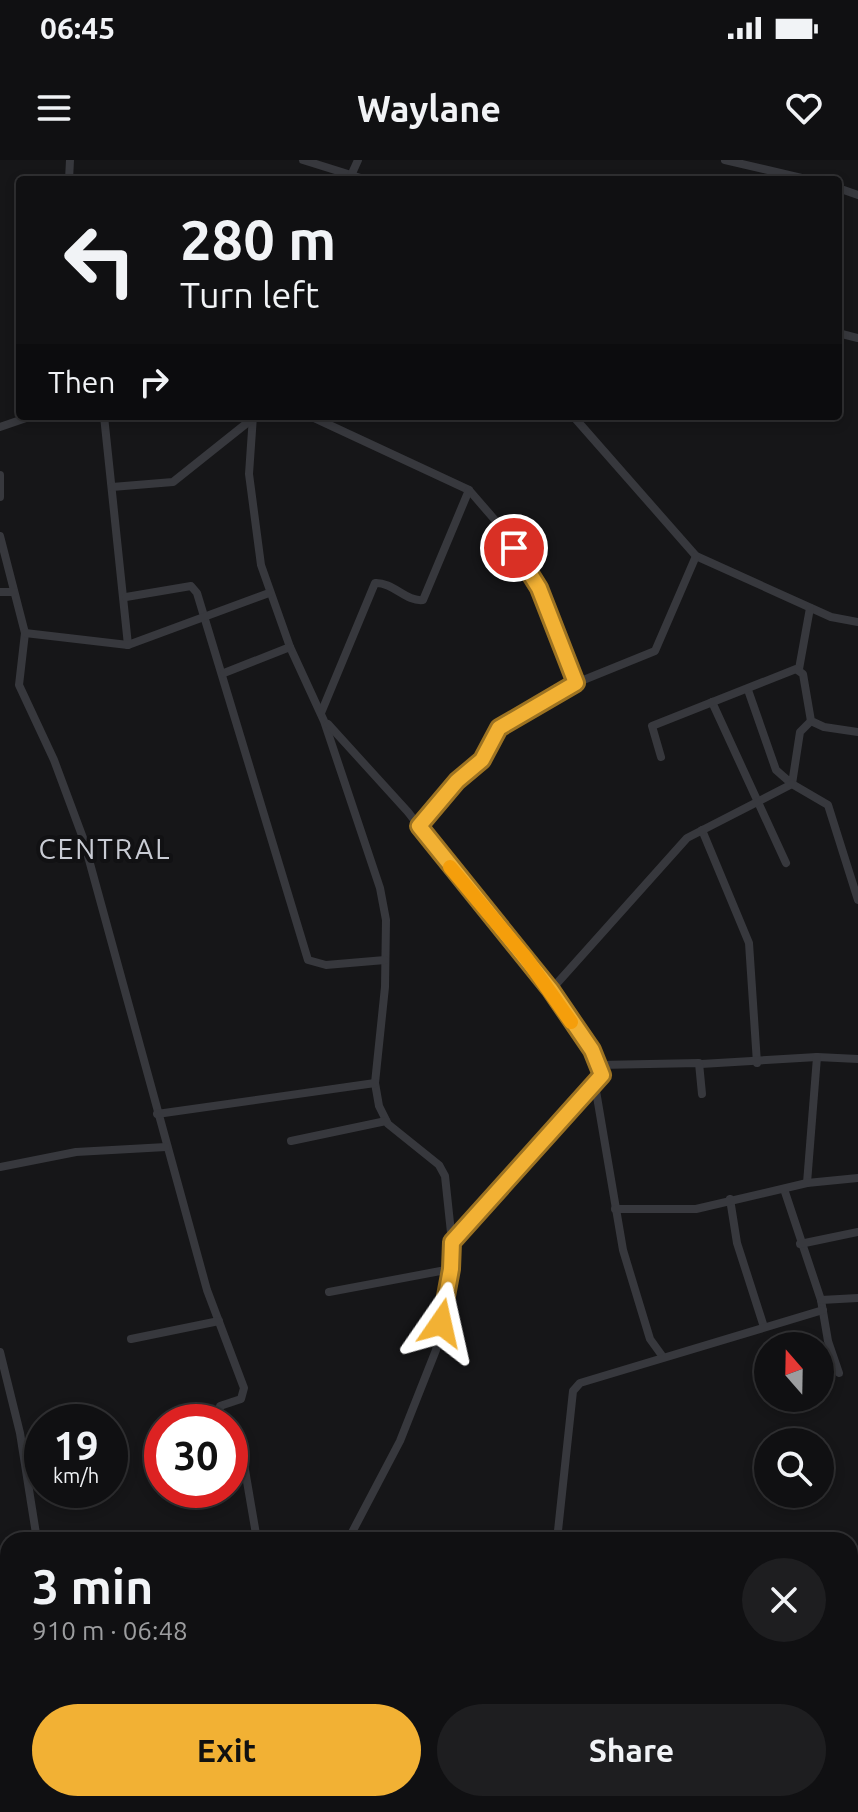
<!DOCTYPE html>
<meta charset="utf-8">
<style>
:root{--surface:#101012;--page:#1e1e20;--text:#f1f3f6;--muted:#9c9d9f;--line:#303032;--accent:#f2b134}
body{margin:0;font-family:Ubuntu,sans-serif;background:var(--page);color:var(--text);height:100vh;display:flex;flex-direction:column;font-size:30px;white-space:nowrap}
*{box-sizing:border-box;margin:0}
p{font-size:26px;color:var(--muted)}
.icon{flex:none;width:44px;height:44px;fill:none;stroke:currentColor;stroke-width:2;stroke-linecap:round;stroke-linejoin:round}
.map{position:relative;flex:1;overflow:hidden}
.side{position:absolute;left:0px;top:1372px;width:858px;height:280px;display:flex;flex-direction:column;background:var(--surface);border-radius:24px 24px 0 0;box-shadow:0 4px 12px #0003,0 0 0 2px var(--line)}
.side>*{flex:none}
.hud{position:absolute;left:16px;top:16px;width:826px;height:244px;border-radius:8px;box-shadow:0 4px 12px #0003,0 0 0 2px var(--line);background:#101012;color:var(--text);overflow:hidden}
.needle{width:52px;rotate:340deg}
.tools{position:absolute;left:754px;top:1172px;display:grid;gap:16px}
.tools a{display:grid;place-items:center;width:80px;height:80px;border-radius:50%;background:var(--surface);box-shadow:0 4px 12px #0003,0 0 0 2px var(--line);font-size:40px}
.speed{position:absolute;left:24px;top:1244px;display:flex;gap:16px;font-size:40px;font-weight:700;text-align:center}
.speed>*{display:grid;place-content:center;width:104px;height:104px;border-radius:50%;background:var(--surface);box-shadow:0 4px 12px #0003,0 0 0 2px var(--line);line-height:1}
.speed small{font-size:20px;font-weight:400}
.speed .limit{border:12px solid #d22;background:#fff;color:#111}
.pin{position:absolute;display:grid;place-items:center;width:68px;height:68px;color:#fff;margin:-34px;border:4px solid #fff;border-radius:50%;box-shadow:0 2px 8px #0007}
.me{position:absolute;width:88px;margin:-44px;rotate:11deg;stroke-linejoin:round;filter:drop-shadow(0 0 6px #0008)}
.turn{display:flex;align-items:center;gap:28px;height:168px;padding:0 32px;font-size:36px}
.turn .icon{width:104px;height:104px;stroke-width:2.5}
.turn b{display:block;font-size:56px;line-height:68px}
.then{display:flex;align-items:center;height:76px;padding:0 32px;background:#0003;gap:16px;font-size:30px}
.round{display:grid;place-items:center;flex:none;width:84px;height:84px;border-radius:42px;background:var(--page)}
.head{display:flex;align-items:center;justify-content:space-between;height:136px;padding:0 32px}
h1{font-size:48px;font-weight:700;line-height:60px}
.button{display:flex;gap:16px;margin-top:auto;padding:16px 32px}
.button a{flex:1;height:92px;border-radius:48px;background:var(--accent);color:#111;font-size:32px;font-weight:700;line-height:92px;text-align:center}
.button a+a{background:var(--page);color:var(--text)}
.status{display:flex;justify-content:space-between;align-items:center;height:56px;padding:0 40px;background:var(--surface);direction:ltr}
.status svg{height:22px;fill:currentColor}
header{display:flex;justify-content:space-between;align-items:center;height:104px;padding:0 32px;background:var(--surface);font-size:36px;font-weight:700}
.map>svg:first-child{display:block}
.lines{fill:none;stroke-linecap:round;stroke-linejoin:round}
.minor{stroke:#37383d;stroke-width:8}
.route-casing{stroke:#9d7322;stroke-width:20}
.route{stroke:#f2b134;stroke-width:14}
.slow{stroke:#f59e0b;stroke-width:14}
.labels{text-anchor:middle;stroke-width:8;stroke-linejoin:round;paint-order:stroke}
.quarter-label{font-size:28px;letter-spacing:2px;fill:#c9ccd4;stroke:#111113}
</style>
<div class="status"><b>06:45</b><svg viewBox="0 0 49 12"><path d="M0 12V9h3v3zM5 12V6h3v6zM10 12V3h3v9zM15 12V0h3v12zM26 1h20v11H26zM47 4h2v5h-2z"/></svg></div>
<header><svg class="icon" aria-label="menu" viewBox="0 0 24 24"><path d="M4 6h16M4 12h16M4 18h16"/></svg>Waylane<svg class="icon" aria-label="heart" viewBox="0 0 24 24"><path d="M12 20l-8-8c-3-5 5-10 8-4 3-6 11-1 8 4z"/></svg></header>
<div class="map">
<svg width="858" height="1652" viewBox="0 0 858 1652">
<rect width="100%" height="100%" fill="#161618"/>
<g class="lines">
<g class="minor">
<path d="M303 0 367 20"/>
<path d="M725 0 810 20"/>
<path d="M69 20 70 0"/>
<path d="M349 20 358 0"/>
<path d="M838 28 858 35"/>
<path d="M838 173 858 178"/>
<path d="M104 256 128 485"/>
<path d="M253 256 249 314 261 405 290 487 324 561 380 728 386 760 385 827 375 923 379 946 388 964 439 1005 445 1016 452 1082 451 1109 436 1190 400 1281 348 1380"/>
<path d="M310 256 469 330 501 367 539 428 576 523"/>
<path d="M573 256 696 396 831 457 858 462"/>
<path d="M0 267 32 256"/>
<path d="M0 315V337"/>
<path d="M112 327 173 322 252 259"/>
<path d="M0 376 25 473 19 525 54 600 83 678 207 1130 244 1228 241 1239 220 1246 218 1262"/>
<path d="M0 432H14"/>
<path d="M126 437 191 426 197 433 308 800 326 805 385 800"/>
<path d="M25 473 128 485 269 433"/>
<path d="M799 509 810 448"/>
<path d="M224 513 290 487"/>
<path d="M748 530 776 610 792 624 800 572 811 561"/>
<path d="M712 542 786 703"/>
<path d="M321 553 375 423C393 422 406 442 423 440L469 330"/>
<path d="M328 564 408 652 476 740 526 798 598 900 602 915 595 925 623 1090 650 1179 663 1197"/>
<path d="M661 597 652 566 796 509 803 514 811 561 824 567 858 572"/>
<path d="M419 666 457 621 482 600 499 568 576 523 655 491 696 396"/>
<path d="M702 670 749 783 757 903"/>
<path d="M551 830 687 678 792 624 828 645 858 740"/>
<path d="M701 904 817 897 858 899"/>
<path d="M599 905 699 903 702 934"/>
<path d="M157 954 375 923"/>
<path d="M291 981 386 961"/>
<path d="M0 1007 76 992 166 987"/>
<path d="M807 1023 817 897"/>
<path d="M784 1029 821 1140 828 1181 839 1213"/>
<path d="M730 1039 737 1083 764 1167"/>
<path d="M615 1049H696L807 1023 858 1018"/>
<path d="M452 1082 595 925"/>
<path d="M800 1084 858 1072"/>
<path d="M329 1132 451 1109"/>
<path d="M821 1140 858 1138"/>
<path d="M131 1179 219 1161"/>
<path d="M0 1192 20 1273 37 1380"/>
<path d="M230 1289 243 1298 257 1380"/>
<path d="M506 1380 530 1375"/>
<path d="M557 1380 573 1231 580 1223 823 1150"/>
<path d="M70 1644 71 1652"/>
<path d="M354 1644 356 1652"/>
<path d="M568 1644 571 1652"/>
<path d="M660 1644 662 1652"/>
<path d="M170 1652 177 1644"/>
</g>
</g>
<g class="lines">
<defs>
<path id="route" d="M441 1163 451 1109 452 1082 602 915 592 890 551 830 419 666 457 621 482 600 499 568 576 523 539 428 514 388"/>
</defs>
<use href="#route" class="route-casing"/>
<use href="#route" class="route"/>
<path class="slow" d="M450 707 526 798 571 862"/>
</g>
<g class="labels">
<g class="quarter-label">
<text x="105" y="699">CENTRAL</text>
</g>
</g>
</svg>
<div class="tools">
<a><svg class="needle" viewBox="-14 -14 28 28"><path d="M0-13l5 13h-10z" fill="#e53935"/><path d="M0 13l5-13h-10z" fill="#9c9d9f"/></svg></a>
<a><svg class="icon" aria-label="search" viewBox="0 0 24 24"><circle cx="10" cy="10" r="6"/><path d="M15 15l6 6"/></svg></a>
</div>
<div class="speed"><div>19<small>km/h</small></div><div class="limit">30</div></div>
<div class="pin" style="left:514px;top:388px;background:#d93025"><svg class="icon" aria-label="arrive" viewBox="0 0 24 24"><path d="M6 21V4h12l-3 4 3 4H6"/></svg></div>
<svg class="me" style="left:441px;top:1163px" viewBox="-20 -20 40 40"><path d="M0-17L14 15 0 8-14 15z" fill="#f2b134" stroke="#fff" stroke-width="4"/></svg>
<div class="hud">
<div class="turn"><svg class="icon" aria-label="left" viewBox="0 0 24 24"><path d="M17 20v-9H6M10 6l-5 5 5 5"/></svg><div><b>280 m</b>Turn left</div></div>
<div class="then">Then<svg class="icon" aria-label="right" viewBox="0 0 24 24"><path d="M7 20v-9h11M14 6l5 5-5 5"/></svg></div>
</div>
<section class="side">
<div class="head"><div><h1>3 min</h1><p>910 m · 06:48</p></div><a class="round"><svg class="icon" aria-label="close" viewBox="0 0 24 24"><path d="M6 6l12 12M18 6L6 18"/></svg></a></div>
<div class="button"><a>Exit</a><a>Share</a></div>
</section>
</div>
